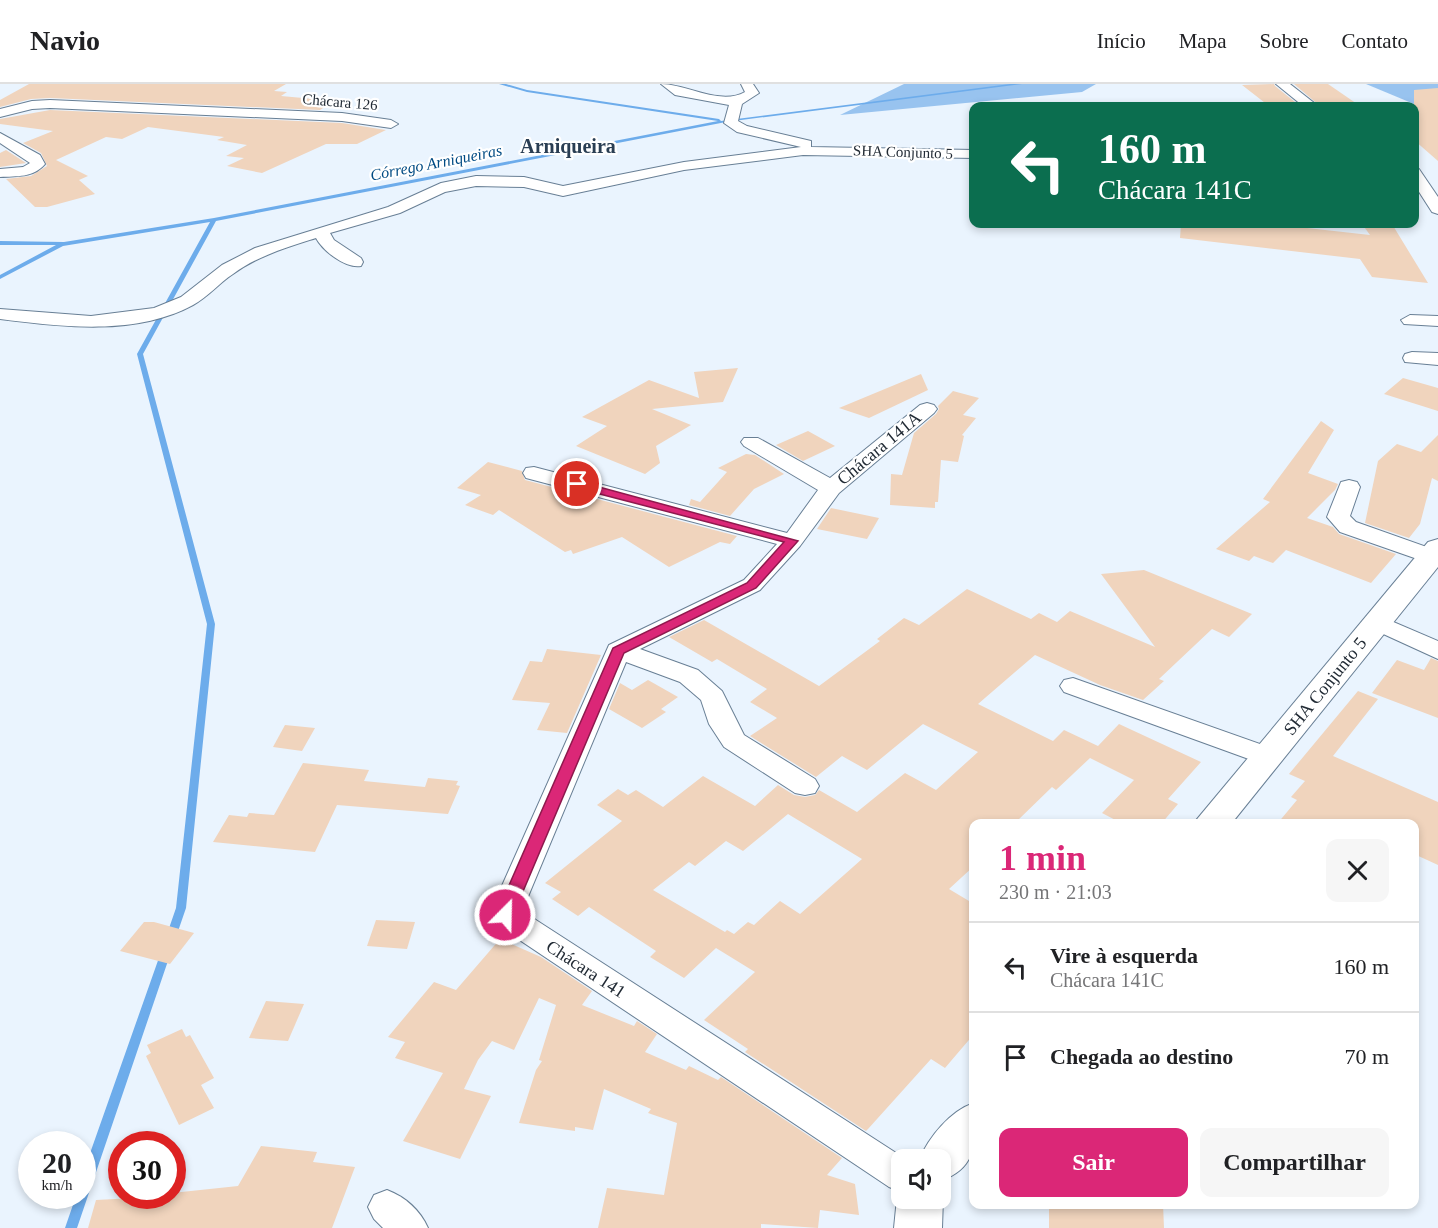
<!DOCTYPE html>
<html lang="pt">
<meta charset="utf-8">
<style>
:root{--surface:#fff;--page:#f6f6f6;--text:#202124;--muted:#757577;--line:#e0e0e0;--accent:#db2777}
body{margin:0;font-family:Georgia,serif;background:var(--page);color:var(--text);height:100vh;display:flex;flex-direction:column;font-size:22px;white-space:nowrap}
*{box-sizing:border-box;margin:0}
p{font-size:20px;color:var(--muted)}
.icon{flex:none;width:33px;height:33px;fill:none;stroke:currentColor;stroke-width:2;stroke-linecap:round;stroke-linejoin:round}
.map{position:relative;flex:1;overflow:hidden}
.sheet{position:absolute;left:969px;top:735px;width:450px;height:390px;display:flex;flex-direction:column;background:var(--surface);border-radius:12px;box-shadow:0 3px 9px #0003}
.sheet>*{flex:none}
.guide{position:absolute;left:969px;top:18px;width:450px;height:126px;border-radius:12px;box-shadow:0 3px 9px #0003;background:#0b6e4f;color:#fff;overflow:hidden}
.buttons{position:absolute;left:891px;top:1065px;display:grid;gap:12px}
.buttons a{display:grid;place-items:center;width:60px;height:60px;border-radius:12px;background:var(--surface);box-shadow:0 3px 9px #0003;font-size:30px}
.speed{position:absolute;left:18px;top:1047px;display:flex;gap:12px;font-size:30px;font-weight:700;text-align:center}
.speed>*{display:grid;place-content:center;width:78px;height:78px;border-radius:50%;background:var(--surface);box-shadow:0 3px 9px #0003;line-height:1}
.speed small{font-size:15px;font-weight:400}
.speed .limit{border:9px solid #d22;background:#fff;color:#111}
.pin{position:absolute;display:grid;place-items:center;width:51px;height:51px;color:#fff;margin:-26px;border:3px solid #fff;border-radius:50%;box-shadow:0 2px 6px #0007}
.me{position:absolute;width:66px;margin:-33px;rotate:23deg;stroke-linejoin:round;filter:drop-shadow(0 0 4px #0008)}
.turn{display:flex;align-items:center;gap:21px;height:126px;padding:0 30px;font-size:27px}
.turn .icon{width:78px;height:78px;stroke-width:2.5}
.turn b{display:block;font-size:42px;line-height:51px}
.round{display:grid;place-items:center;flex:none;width:63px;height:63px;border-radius:12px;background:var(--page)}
.head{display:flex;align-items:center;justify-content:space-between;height:102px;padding:0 30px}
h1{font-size:36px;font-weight:600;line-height:45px;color:var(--accent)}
.button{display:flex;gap:12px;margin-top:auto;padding:12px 30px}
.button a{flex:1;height:69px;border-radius:12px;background:var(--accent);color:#fff;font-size:24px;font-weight:600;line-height:69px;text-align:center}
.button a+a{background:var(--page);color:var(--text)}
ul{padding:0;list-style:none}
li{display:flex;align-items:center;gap:18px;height:90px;padding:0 30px;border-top:2px solid var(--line)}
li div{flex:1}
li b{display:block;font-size:22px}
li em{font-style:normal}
header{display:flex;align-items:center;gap:36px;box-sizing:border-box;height:84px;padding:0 30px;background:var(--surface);border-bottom:2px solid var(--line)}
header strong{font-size:28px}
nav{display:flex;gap:33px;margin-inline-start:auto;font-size:21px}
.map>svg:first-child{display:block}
.green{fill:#98c3ef}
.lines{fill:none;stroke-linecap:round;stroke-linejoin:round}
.stream{fill:#6daceb;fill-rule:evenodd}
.building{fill:#f0d4bd;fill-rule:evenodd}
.minor-casing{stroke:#687f95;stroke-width:2}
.tertiary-casing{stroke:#687f95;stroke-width:2}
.minor{fill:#fff;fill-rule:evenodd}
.tertiary{fill:#fff;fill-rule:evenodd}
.route{fill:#db2777;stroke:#8e194d;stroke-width:1.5}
.labels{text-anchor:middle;stroke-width:4.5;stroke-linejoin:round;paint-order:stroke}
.far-street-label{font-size:15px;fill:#222b35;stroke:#fff}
.far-water-label{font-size:16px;font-style:italic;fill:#004b83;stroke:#fff}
.street-label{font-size:18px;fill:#222b35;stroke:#fff}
.far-district-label{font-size:20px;font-weight:bold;fill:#2a3e53;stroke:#fff}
</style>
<header>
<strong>Navio</strong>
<nav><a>Início</a><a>Mapa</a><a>Sobre</a><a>Contato</a></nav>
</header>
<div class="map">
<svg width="1438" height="1144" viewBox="0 0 1438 1144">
<rect width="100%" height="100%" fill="#eaf4fe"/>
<g class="green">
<path d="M904 0H1096L1082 8 840 31Z"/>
<path d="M1366 0H1438V30Z"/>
</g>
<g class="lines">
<g class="stream">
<path d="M499 0H506L527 6 719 35 721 37 1010 0H1022L726 38 216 137 143 270 215 540 186 824 175 856 171 857 167 856 166 853 176 824 207 540 137 270 210 138 63 162 0 195V191L56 161H0V157L64 158 214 134 718 37 527 8Z"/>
<path d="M166 864 170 865 171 868 77 1144H65L76 1112H82V1092L161 868 162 865Z"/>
</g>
</g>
<g class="building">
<path d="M29 0H286L274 7 287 8 281 12 314 15 306 20 326 22 320 26 50 14 31 15 0 23V16Z"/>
<path d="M1274 0 1275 2 1300 22H1269L1242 1Z"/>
<path d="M1294 0H1328L1360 22H1320Z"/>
<path d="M1438 4V77L1414 56V6Z"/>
<path d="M50 26 342 39 386 46 357 60H326L262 89 227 82 244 74 226 72 247 61 217 56 224 53 148 43 122 55 106 53 56 76 88 92 79 96 95 110 47 123H35L6 95 31 92 47 82 41 69 23 59 53 47 0 40V35Z"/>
<path d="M6 66 26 79 0 83V69Z"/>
<path d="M1181 140 1260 142 1261 140H1271L1370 151 1362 140H1392L1428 199 1372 193 1360 175 1180 154Z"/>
<path d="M738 284 723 318 652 325 691 341 656 362 660 379 645 390 576 362 607 342 582 333 649 296 699 314 694 288Z"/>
<path d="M921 290 928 306 869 334 839 324Z"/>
<path d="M1403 294 1438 304V327L1384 310Z"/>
<path d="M953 307 979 314 963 331 976 334 962 351 964 352 958 378 941 376 938 418H935V424L890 421 891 390 902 391 914 349 936 330 939 325 938 322Z"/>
<path d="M1321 337 1334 346 1308 389 1338 400 1335 406 1307 434 1333 443 1339 450 1396 470 1371 499 1286 466 1273 479 1254 472 1249 477 1216 465 1270 418 1263 415Z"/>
<path d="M808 347 835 362 803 377 776 361Z"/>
<path d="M1438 351V397L1432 394 1420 440 1409 454 1365 439 1378 377 1397 360 1421 368Z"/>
<path d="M746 370 755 371 784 390 754 405 730 432 689 421 691 415 700 418 727 388 718 384Z"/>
<path d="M488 378 522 387 525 396 737 452 730 460 720 458 669 483 622 453 573 470 571 466 565 468 499 426 493 431 465 421 481 411 457 404Z"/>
<path d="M831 424 879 434 867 455 817 445Z"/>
<path d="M1144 486 1252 530 1229 553 1212 545 1159 595 1164 597 1143 616 1100 601 1035 571 978 620 1053 657 1064 646 1098 662 1119 640 1201 678 1168 715 1178 720 1161 740H1123L1102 729 1134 696 1090 674 1056 706 1052 703 1014 740H974V782L949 805 974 820V950L945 984 931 975 868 1045 866 1047 745 968 748 965 704 936 755 888 716 864 684 894 650 873 656 867 589 823 578 832 552 815 561 808 545 799 622 737 597 721 618 705 628 711 636 706 663 723 703 692 755 722 778 701 794 711 805 713 815 711 819 706 857 728 905 689 936 706 978 668 923 640 867 686 842 672 816 693 750 652 777 634 750 618 767 605 717 575 712 578 669 553 704 536 819 602 880 557 877 555 904 534 919 541 967 505 1031 535 1039 529 1057 538 1070 527 1155 563 1101 490ZM788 730 862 775 800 830 780 817 754 841 748 838 734 850 727 846 725 848 653 806 689 778 695 782 726 757 743 767Z"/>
<path d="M547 565 601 571 567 649 537 646 550 619 512 616 530 577 542 578Z"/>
<path d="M1431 574 1438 577V634L1372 609 1397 576 1424 586Z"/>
<path d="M648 596 678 613 661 625 666 628 642 644 609 625 620 599 632 606Z"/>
<path d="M1358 607 1378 615 1333 672 1438 718V781L1414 770V740H1277L1297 716 1291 713 1305 697 1289 690Z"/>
<path d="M285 641 315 644 302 667 273 663Z"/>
<path d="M303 679 369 686 364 697 425 703 428 694 458 697 456 701 460 702 448 730 337 721 315 768 213 758 229 731 247 733 249 729 274 731Z"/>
<path d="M376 836 415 838 407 865 367 862Z"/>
<path d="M144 838H154L194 849 170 880 120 867Z"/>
<path d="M500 855 541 873 592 907 582 921 634 942 637 937 657 950 645 968 686 986 689 982 718 996 721 993 842 1074 827 1091 855 1100 859 1131 820 1126 818 1144 761 1140V1144H598L607 1104 664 1111 677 1039 648 1029 651 1025 604 1005 593 1046 575 1043V1047L519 1039 536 986 542 977 539 976 556 921 539 914 514 966 492 957 478 976 464 1005 491 1012 460 1075 403 1057 443 989 395 974 405 958 388 953 434 898 456 906Z"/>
<path d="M266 917 304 920 288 957 249 954Z"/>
<path d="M182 945 186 953 190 951 214 994 201 1001 214 1024 179 1041 146 972 151 969 147 961Z"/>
<path d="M261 1062 317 1068 313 1078 355 1083 332 1144H88L96 1116 172 1112V1109L238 1102Z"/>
<path d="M1049 1120H1163L1164 1144H1049Z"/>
</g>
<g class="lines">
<defs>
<g id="minor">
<path d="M661 0C687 0 720 22 745 8L741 0H753L759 9 742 20 738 37 747 42 811 57V63L974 66V74L803 71 684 86 563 112 524 103 476 102 445 108 400 129 330 149 334 156 361 174 363 178 361 182C346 185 323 167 316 154 288 163 257 172 233 190 219 199 208 213 193 221 136 252 62 243 0 235V225L91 232 154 224 181 213 222 181 255 164 388 123 441 99 476 92 524 93 563 102 684 78 801 63 737 48 724 39 729 21 675 11Z"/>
<path d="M1276 0H1290L1318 22H1303Z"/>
<path d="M50 16 342 29 391 36 398 40 391 44 342 37 50 24 32 25 0 33V25L32 17Z"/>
<path d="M0 49 40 71 45 80C33 94 17 92 0 93V85L23 83 30 79 0 59Z"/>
<path d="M1414 84 1419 85 1438 113V130L1432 128 1414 100Z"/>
<path d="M1410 231 1438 232V242L1404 240 1401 236Z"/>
<path d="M1412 268 1438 269V281L1405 278 1403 274 1405 270Z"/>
<path d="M927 319 934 321 937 325 934 329 839 409 800 462 760 506 640 565 698 586 722 607 744 651 815 695 819 702 815 709 805 711 795 709 724 663 709 640 701 616 680 598 626 578 522 827 907 1076H902V1108L889 1103 494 839 489 831 609 561 744 496 777 460 526 394 523 389 526 384 534 383 787 449 818 406 744 362 741 358 744 354H758L830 394 920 321Z"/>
<path d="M1349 396 1357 398 1360 403 1350 432 1356 438 1438 467V477H1423L1340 448 1327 433 1341 398Z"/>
<path d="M1377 531 1438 557V575L1368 543 1365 538 1368 533Z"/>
<path d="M1073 594 1277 666 1281 672 1277 678 1267 681 1257 678 1064 608 1060 602 1064 596Z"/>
<path d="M387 1106C405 1113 420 1126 428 1144H383L374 1135 368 1123 374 1111Z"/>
</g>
<g id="tertiary">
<path d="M1438 455V483L1231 740H1193L1428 458Z"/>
<path d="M974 1019C974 1054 981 1083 940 1097V1076H919C929 1053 950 1027 974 1019Z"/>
<path d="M902 1104V1114H940V1108L943 1114 942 1144H894L897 1114Z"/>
</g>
</defs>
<use href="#minor" class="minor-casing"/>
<use href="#tertiary" class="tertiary-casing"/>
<use href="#minor" class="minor"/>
<use href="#tertiary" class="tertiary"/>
</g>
<path class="route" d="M577 397 798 457 756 504 624 569 513 831 505 837 496 831 613 564 747 499 784 458 573 403 571 400Z"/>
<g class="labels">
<g class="far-street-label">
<text transform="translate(340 18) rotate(5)" y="5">Chácara 126</text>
<text transform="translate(903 68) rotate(2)" y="5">SHA Conjunto 5</text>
</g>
<g class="far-water-label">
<text transform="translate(436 78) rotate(-11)" y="6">Córrego Arniqueiras</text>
</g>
<g class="street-label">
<text transform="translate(879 364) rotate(-40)" y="6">Chácara 141A</text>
<text transform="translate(1325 602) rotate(-51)" y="6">SHA Conjunto 5</text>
<text transform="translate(586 885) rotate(33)" y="6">Chácara 141</text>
</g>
<g class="far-district-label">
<text x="568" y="69">Arniqueira</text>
</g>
</g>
</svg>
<div class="buttons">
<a><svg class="icon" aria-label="sound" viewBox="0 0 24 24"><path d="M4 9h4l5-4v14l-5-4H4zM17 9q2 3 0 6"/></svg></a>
</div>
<div class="speed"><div>20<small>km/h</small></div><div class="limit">30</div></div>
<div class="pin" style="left:577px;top:400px;background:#d93025"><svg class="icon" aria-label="arrive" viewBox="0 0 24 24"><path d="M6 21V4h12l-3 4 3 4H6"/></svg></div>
<svg class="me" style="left:505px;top:831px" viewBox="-20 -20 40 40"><circle r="17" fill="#db2777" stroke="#fff" stroke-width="3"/><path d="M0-11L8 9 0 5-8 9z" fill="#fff"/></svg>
<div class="guide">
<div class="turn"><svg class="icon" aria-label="left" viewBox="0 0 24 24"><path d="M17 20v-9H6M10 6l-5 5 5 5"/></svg><div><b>160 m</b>Chácara 141C</div></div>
</div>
<section class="sheet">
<div class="head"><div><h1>1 min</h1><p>230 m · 21:03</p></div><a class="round"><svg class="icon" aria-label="close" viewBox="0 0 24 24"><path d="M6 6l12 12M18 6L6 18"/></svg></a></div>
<ul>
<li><svg class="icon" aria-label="left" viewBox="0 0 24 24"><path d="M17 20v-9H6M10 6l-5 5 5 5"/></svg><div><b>Vire à esquerda</b><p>Chácara 141C</p></div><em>160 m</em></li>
<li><svg class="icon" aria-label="arrive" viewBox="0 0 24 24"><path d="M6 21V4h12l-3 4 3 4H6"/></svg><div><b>Chegada ao destino</b></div><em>70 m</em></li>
</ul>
<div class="button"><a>Sair</a><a>Compartilhar</a></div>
</section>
</div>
